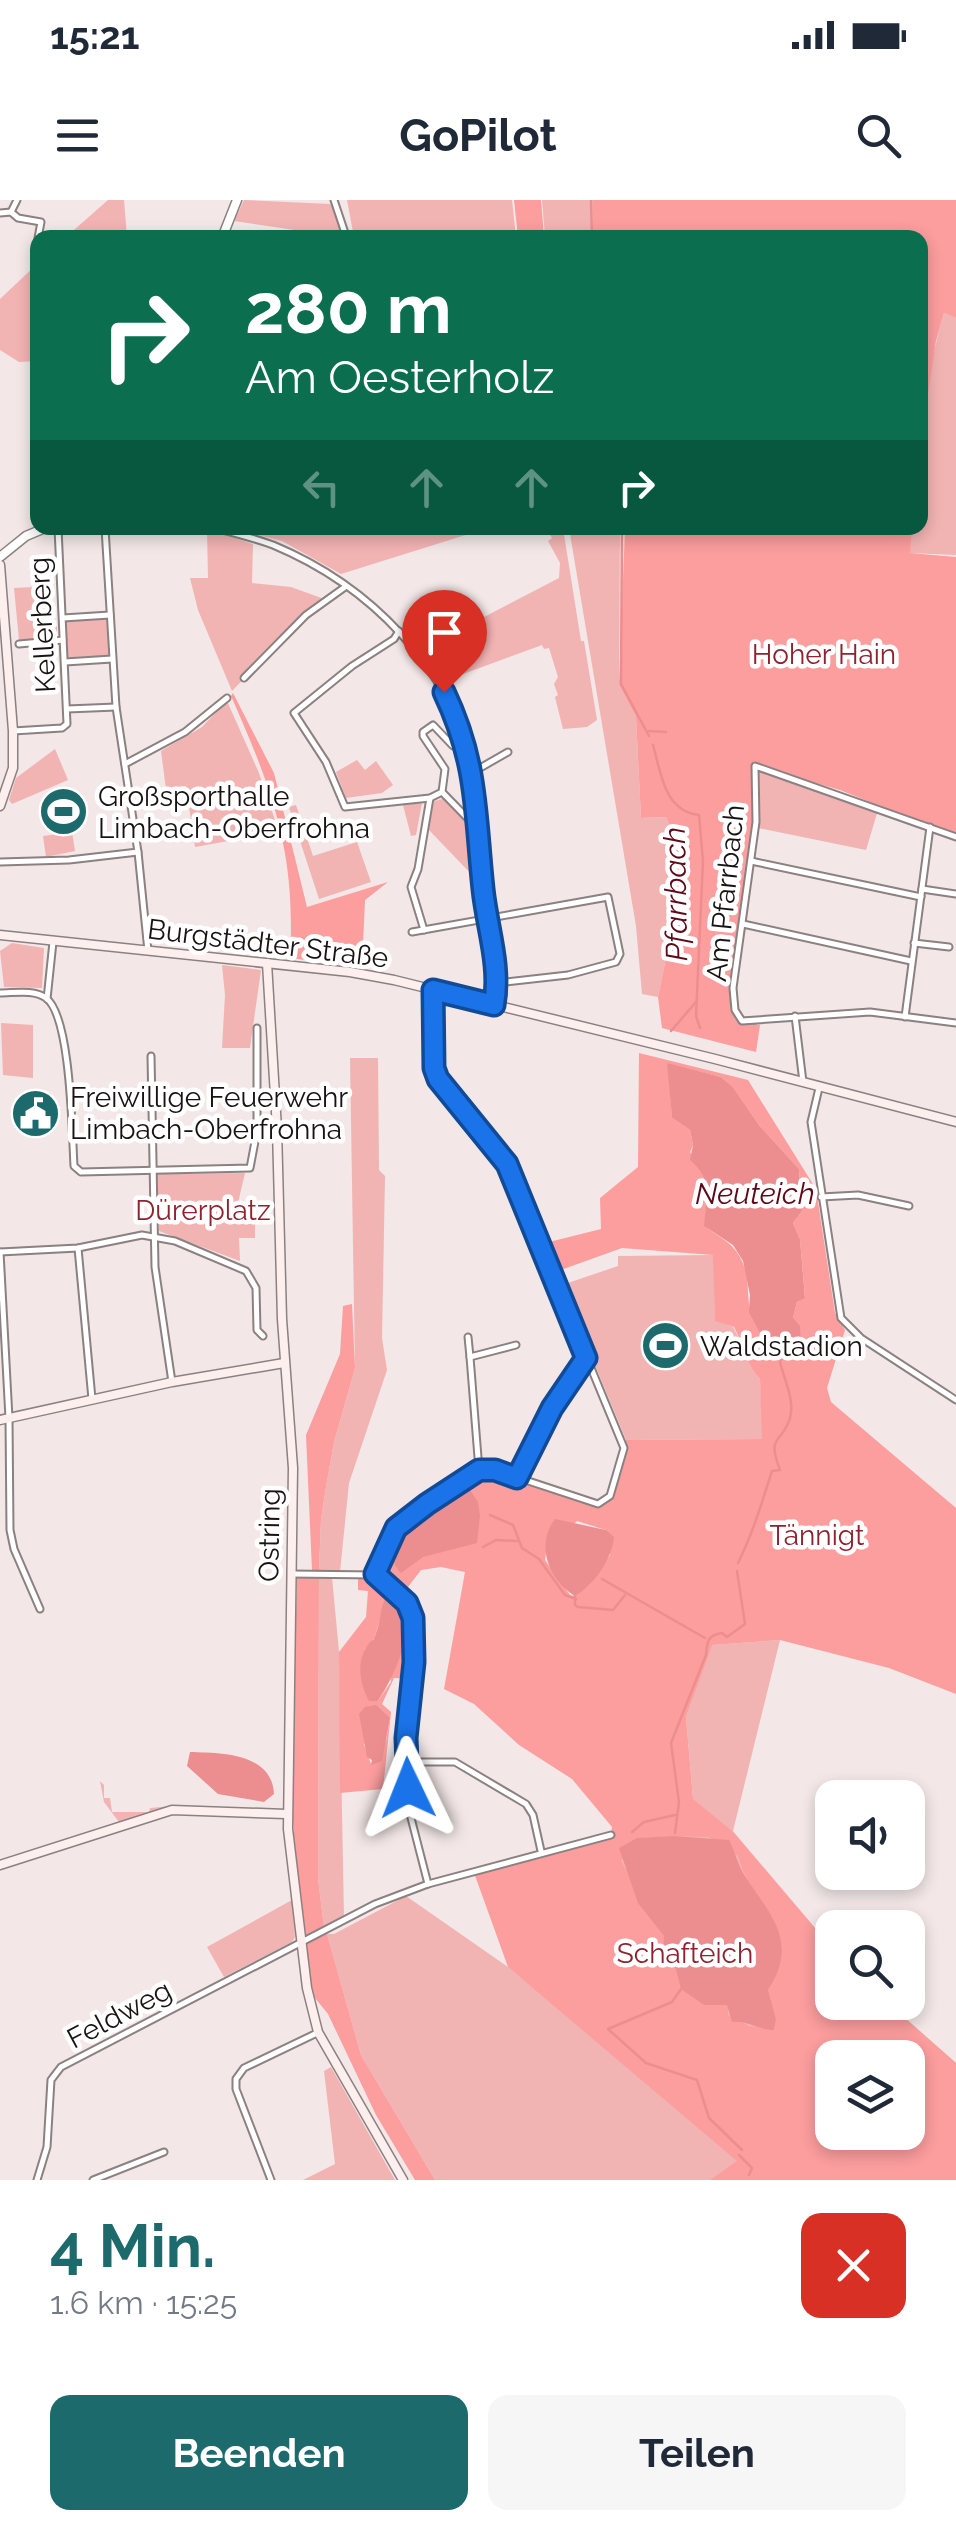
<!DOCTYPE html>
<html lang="de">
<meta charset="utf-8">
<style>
:root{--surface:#fff;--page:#f6f6f7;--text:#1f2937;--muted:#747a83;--accent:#1d6a6d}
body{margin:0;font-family:Raleway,sans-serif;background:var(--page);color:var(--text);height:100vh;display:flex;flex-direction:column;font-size:38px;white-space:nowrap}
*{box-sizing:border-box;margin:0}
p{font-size:32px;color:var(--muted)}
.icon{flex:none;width:55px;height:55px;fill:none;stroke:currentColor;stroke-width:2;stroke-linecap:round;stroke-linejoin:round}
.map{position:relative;height:1980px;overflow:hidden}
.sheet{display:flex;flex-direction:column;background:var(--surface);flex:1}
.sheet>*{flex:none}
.banner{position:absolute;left:30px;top:30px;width:898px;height:305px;border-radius:20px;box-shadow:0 5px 15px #0003;background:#0b6e4f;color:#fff;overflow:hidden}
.controls{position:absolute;left:815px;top:1580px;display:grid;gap:20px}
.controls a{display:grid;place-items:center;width:110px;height:110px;border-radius:20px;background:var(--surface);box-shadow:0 5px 15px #0003;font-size:50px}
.pin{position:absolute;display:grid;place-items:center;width:85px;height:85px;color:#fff;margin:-102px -42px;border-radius:50% 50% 50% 0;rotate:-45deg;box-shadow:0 0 10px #0007}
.pin .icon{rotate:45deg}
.me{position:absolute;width:110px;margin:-55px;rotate:358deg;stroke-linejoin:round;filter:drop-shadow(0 0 8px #0008)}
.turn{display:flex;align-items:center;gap:35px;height:210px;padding:0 50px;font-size:45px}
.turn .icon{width:130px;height:130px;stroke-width:2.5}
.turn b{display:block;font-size:70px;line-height:85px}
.lanes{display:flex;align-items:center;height:95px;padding:0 50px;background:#0003;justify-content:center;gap:50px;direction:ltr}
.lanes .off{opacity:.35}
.round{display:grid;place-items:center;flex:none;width:105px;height:105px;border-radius:20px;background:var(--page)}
.headline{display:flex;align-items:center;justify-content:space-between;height:170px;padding:0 50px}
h1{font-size:60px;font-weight:700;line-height:75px;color:var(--accent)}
.cta{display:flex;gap:20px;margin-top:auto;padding:20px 50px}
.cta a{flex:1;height:115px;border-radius:20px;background:var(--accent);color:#fff;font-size:40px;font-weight:700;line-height:115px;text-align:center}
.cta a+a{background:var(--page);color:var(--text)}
.status{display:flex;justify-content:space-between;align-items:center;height:70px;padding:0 50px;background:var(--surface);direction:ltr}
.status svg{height:28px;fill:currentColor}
header{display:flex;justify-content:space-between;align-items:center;height:130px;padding:0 50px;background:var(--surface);font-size:45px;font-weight:700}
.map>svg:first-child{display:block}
.green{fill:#f2b3b3;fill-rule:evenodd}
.forest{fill:#fc9d9e;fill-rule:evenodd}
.water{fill:#ec8e90}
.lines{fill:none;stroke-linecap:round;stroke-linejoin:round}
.stream{stroke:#ec8e90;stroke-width:2.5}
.minor-casing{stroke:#8b8181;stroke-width:9}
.tertiary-casing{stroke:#8b8181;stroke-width:11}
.secondary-casing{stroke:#8b8181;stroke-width:11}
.minor{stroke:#fff;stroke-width:5}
.tertiary{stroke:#fff;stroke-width:8}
.secondary{stroke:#feefef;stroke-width:8}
.route-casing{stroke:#114b97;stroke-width:25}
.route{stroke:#1a73e8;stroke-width:18}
.labels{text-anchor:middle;stroke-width:9;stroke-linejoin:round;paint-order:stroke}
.street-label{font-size:28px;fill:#171313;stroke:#fff}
.park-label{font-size:28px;fill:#8f222f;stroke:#fff}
.poi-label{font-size:28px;fill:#171313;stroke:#fff;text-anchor:start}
.water-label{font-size:30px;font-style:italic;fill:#5d0918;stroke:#fff}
</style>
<div class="status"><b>15:21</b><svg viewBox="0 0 49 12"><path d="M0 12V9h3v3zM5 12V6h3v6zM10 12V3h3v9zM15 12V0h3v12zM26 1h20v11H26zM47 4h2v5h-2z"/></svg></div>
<header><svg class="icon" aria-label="menu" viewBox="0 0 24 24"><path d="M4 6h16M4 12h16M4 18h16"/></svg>GoPilot<svg class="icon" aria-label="search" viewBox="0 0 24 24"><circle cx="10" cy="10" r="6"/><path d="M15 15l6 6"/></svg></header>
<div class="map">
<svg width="956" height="1980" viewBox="0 0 956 1980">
<rect width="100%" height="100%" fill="#f3e7e7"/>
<g class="green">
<path d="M108 0H124L127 37H66Z"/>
<path d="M244 0 330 4 338 14 343 32H353L347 0H512L516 37H301V31L234 21Z"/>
<path d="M542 0H593V37H545Z"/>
<path d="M37 64V161L19 162 0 150V99Z"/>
<path d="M944 113 956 118V355L909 353 912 328H920C920 254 923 184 944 113Z"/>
<path d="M232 328H488L341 374 282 341Z"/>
<path d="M546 328H563L581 441H584L597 520 587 527 563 529 555 497 558 495 554 484 558 477 549 448 544 449 542 445 455 477 440 440 559 378 560 363 548 341 552 338Z"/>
<path d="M569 328H620L619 485 636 517 641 618 666 617 685 665 658 797 642 794 636 726Z"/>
<path d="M207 329 253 344 252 383 291 387 327 400 306 415 232 491 198 410 190 378H208Z"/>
<path d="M34 387 39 427 57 426V438L19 440 14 388Z"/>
<path d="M110 415 112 459 64 462 62 418Z"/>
<path d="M227 501 259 573 279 632 195 647 186 586 166 589 161 551 202 527Z"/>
<path d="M55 549 68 580 12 604 9 600 16 578Z"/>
<path d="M357 560 365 570 376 561 393 585 382 593 346 598 336 572Z"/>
<path d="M757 568 878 610 866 650 758 628Z"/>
<path d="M445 598 474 630 477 680 428 629 432 602Z"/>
<path d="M422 603 416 635 411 636 403 605Z"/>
<path d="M296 605 313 656 357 642 371 682 319 699 289 607Z"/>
<path d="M72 632 75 651 46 657 43 636Z"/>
<path d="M12 743 44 748 42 788 4 787 0 751Z"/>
<path d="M222 765 261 770 250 848H222L225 795Z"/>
<path d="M1 823 33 825V878L3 875Z"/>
<path d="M350 858H378L379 970 385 976 382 1138 387 1170 349 1283 340 1372 319 1370 321 1319 326 1287 334 1242 355 1168Z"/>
<path d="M245 973 238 1003H255V1038H239L240 1061 159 1031 157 974Z"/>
<path d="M714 1055 715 1120 733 1127C744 1145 745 1164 760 1179L763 1239 626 1240 562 1085 618 1066V1056Z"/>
<path d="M319 1377H332L339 1452 344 1719 324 1728 318 1678Z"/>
<path d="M780 1440 733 1631 832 1748V1802L888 1803 956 1863 899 1980H435L361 1855 327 1734H334L406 1696 508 1767 563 1812 605 1641 693 1599 686 1517 711 1445ZM832 1858H908V1932H832Z"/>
<path d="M100 1581 104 1585V1598H110L112 1612H149L150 1608 183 1605 119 1622 104 1602Z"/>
<path d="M292 1700 295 1737 292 1742 224 1777 207 1747Z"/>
<path d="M331 1867 395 1980H303L335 1964 324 1871Z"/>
</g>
<g class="forest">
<path d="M514 0H541L544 37H518Z"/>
<path d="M593 0H956V118L944 113 936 141 920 247V38L593 37Z"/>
<path d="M625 328H912L910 353 956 357V637L840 590 756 566V622L733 788 735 810 742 821 760 825 756 852 662 828 658 797 685 665 666 617 641 618 636 517 619 485Z"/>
<path d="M233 493 274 573 307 707 388 682 365 700 362 767 290 758C296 652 273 591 231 496Z"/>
<path d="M639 853 748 880 816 989 835 1113 845 1130 827 1188 831 1202 956 1308V1494L889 1468 780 1440 712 1445 686 1517 693 1599 732 1631 832 1748V1802L888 1803 956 1863V1980H710L737 1961 508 1767 473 1670 611 1635 612 1627 572 1579 519 1545 474 1504 444 1489 465 1372 441 1367 421 1370 401 1396 413 1418 412 1479 394 1478 382 1504 391 1512 383 1589 340 1593 339 1452 366 1417 368 1391 358 1390V1376L375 1374 396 1328 479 1270H495L598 1304 610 1296 626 1240 762 1239 760 1179C745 1164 744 1145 734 1127L715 1121 713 1055 622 1048 558 1071 545 1043 601 1029 600 998 638 967ZM668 864 721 877 733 887 759 925 799 969 802 1011 793 1023 800 1039 805 1097 797 1102 793 1118V1152L779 1160 778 1140C729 1109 762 1088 736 1051 729 1041 714 1034 705 1026 707 991 710 983 690 952L693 945 690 930 672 918ZM577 1321 606 1330 610 1355 589 1385 575 1396 570 1395 545 1360 546 1353ZM381 1417 391 1482 378 1501 365 1449 374 1439ZM390 1518 386 1541 371 1564 364 1544ZM674 1636 709 1637 738 1656C751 1707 808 1731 768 1790L776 1819 774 1830 749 1826 728 1815V1805H704L663 1752 664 1736 621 1661 638 1638ZM832 1858H908V1932H832Z"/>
<path d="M352 1104 355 1168 334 1242 326 1287 321 1319 319 1370H312L306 1235 340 1154 343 1106Z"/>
<path d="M297 1377H319L318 1678 324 1728 306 1736 294 1640 291 1571Z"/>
<path d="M327 1734 361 1855 435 1980H415L376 1915 328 1814 311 1793 307 1743Z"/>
</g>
<g class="water">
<path d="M667 863 721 877 733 887 759 925 799 969 802 1011 793 1023 800 1039 805 1098 797 1102 793 1118 800 1126 801 1146 780 1162 778 1140 773 1137 763 1139 749 1112 750 1095 743 1061 733 1045 704 1026C706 999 713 979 690 960L693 945 690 930 672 918Z"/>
<path d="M465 1290H470L478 1302 480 1315 477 1343 423 1357 401 1373C369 1343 441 1303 465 1290Z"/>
<path d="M555 1319 606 1330 614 1337C612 1359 594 1385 575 1396 549 1381 535 1345 555 1319Z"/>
<path d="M387 1395C428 1409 394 1477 378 1501H369C360 1484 356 1463 367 1446 376 1433 371 1448 376 1433 382 1418 379 1409 387 1395Z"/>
<path d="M376 1505 390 1518 382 1561 371 1565 372 1560 367 1557 359 1514 365 1507Z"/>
<path d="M190 1552C222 1553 272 1553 274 1594L264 1602 218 1594 187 1566Z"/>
<path d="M674 1636 729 1640C735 1651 738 1666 745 1676 770 1715 800 1742 768 1790L776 1819 774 1830C759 1830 746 1820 732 1822L727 1805H704L681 1789 676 1769 663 1752 664 1736 638 1703 619 1648 637 1638Z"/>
</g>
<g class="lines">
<g class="stream">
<path d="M591 0 592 38"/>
<path d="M622 328 621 484 649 536"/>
<path d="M649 531 666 532"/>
<path d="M653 545C661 573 664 611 699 615L703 661 696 816 700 828"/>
<path d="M671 831 696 802"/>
<path d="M490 1315 513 1325 522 1348 539 1359 565 1395 576 1399"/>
<path d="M483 1347 496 1340 518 1341"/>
<path d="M738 1363C753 1333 762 1302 772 1271L780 1270C766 1233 782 1245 790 1218 795 1200 784 1179 780 1162"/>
<path d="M602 1379 705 1438"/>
<path d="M575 1396V1405L578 1407 613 1410 625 1395"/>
<path d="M632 1632 644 1622 675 1615"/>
<path d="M675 1633 679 1602 671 1543 706 1455C707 1441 708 1435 722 1433L727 1437 745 1424 737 1371"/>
<path d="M681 1789 672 1802 608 1829 646 1863 697 1880 709 1918 742 1950"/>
<path d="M739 1955 752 1968 749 1975"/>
</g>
<defs>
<g id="minor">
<path d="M334 0 345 33"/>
<path d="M11 12 18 18 41 22 38 38"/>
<path d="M0 13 11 12 17 0"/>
<path d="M36 52 38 43"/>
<path d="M105 328 116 507 138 652 148 751"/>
<path d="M215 328C234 333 254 338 273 345 369 385 452 467 472 571 480 608 479 647 482 684 486 725 501 764 494 805"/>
<path d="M63 418 110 415"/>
<path d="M399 431 394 439 352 466 294 513 326 562 345 607 430 598 442 592 445 569 423 536V532L433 525 453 546H465"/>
<path d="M19 444 63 440"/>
<path d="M65 462 112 459"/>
<path d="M244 478 306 415 345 387"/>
<path d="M67 509 116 507"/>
<path d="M13 531 62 528 67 524 58 328"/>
<path d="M125 564 185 532 227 498"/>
<path d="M473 572 508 552"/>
<path d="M442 592 477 628"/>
<path d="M956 637 755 566 756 622 733 788 735 810 742 821 870 812 956 823"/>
<path d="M751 661 921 697"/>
<path d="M0 662 69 660 138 652"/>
<path d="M922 689 956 694"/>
<path d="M743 724 911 761"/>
<path d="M424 730 411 687 418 669 430 598"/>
<path d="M412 732 608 697 620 754 616 762 568 775 506 782"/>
<path d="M914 743 949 747"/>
<path d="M0 793C14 793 34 789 46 798 71 816 72 934 74 966L81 972 250 968 257 931V828"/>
<path d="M47 799 53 742"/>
<path d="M795 816 803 882"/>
<path d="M905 817 930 627"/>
<path d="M151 856 155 1067 172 1182"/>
<path d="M819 888 811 922 841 1118 861 1138 956 1200"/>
<path d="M821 997 858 995 909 1006"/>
<path d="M78 1048 92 1199"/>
<path d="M0 1052 9 1218 10 1330 14 1349 40 1409"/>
<path d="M0 1052 78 1048 142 1035 175 1041 246 1071 256 1088 257 1130 263 1136"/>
<path d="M468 1137 470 1157"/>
<path d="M479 1270 470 1157 516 1145"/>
<path d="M517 1278 551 1208 586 1158"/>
<path d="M291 1374 375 1375 401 1396 412 1410 415 1437 406 1538 410 1614 428 1684 611 1635"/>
<path d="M375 1375 396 1328 479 1270H495L598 1304 610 1296 624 1248 507 964 438 879 435 868 433 790"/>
<path d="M406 1562H455L526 1604 533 1615 541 1651"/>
<path d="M37 1980 47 1947 51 1880 61 1867 375 1704 428 1684"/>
<path d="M93 1980 164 1952"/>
<path d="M271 1980 236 1889V1879L244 1868 317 1833"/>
</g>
<g id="tertiary">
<path d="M222 38 237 0"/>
<path d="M0 357 26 336 45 328"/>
</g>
<g id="secondary">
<path d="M0 365 13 531V568L0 606"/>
<path d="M0 735 350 772 394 780 715 859 956 922"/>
<path d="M267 763 277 929 282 1119 293 1268 288 1629 307 1788 318 1832 403 1980"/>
<path d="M0 1220 172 1182 284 1163"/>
<path d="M0 1665 172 1610 286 1614"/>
</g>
</defs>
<use href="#minor" class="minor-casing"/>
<use href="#tertiary" class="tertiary-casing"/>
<use href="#secondary" class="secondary-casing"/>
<use href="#minor" class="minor"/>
<use href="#tertiary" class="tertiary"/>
<use href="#secondary" class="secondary"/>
</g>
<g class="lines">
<defs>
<path id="route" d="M408 1588 406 1538 414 1462 413 1418 407 1403 375 1374 396 1328 427 1304 479 1270H495L517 1278 552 1208 586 1158 507 964 438 879 434 868 433 790 494 805C501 765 487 728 483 689 475 614 478 563 444 492"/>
</defs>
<use href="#route" class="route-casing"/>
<use href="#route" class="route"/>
</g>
<defs>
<symbol id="stadium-disc" viewBox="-11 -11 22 22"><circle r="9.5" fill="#1d6a6d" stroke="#fff"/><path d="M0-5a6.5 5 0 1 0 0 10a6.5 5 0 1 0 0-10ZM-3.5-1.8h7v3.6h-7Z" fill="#fff"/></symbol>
<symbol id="civic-disc" viewBox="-11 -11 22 22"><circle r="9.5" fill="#1d6a6d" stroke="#fff"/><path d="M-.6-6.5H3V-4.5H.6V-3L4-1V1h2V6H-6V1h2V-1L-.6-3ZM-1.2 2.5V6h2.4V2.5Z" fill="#fff"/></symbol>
</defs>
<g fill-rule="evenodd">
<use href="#stadium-disc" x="36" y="584" width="55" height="55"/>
<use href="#civic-disc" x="8" y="886" width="55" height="55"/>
<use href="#stadium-disc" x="638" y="1118" width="55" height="55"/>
</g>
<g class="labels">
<g class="street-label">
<text transform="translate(42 425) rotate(-93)" y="10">Kellerberg</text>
<text transform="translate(725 693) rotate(-84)" y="10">Am Pfarrbach</text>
<text transform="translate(268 743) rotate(7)" y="10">Burgstädter Straße</text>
<text transform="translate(269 1335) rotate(-89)" y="10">Ostring</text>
<text transform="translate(119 1814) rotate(-28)" y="10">Feldweg</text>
</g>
<g class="park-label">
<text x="824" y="464">Hoher Hain</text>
<text x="203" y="1020">Dürerplatz</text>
<text x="817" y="1345">Tännigt</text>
<text x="685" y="1763">Schafteich</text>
</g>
<g class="poi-label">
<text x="98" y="606">Großsporthalle<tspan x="98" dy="32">Limbach-Oberfrohna</tspan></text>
<text x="70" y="907">Freiwillige Feuerwehr<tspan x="70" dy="32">Limbach-Oberfrohna</tspan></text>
<text x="700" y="1156">Waldstadion</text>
</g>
<g class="water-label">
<text transform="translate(676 694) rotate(-91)" y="10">Pfarrbach</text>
<text x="755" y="1004">Neuteich</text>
</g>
</g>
</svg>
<div class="controls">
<a><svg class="icon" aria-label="sound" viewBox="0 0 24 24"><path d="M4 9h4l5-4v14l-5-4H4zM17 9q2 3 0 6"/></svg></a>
<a><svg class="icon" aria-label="search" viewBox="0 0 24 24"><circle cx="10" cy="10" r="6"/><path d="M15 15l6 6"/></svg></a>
<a><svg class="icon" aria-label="layers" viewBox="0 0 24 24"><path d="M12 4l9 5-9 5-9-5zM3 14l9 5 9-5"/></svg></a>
</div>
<div class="pin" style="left:444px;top:492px;background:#d93025"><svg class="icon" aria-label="arrive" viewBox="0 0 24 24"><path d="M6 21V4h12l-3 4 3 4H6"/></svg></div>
<svg class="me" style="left:408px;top:1588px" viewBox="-20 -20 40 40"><path d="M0-17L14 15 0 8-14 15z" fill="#1a73e8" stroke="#fff" stroke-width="4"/></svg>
<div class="banner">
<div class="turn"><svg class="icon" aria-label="right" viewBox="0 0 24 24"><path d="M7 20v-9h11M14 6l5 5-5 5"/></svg><div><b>280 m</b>Am Oesterholz</div></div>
<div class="lanes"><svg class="icon off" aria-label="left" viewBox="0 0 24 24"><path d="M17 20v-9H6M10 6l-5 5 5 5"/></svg><svg class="icon off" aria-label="ahead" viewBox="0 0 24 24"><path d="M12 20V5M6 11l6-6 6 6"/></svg><svg class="icon off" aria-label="ahead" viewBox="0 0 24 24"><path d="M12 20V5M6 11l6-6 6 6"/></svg><svg class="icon" aria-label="right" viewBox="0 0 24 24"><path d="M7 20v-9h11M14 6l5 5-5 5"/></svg></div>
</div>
</div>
<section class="sheet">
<div class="headline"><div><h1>4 Min.</h1><p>1.6 km · 15:25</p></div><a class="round" style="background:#d93025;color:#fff"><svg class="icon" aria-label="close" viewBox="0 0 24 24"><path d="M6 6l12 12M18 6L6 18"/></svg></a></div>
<div class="cta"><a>Beenden</a><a>Teilen</a></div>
</section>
